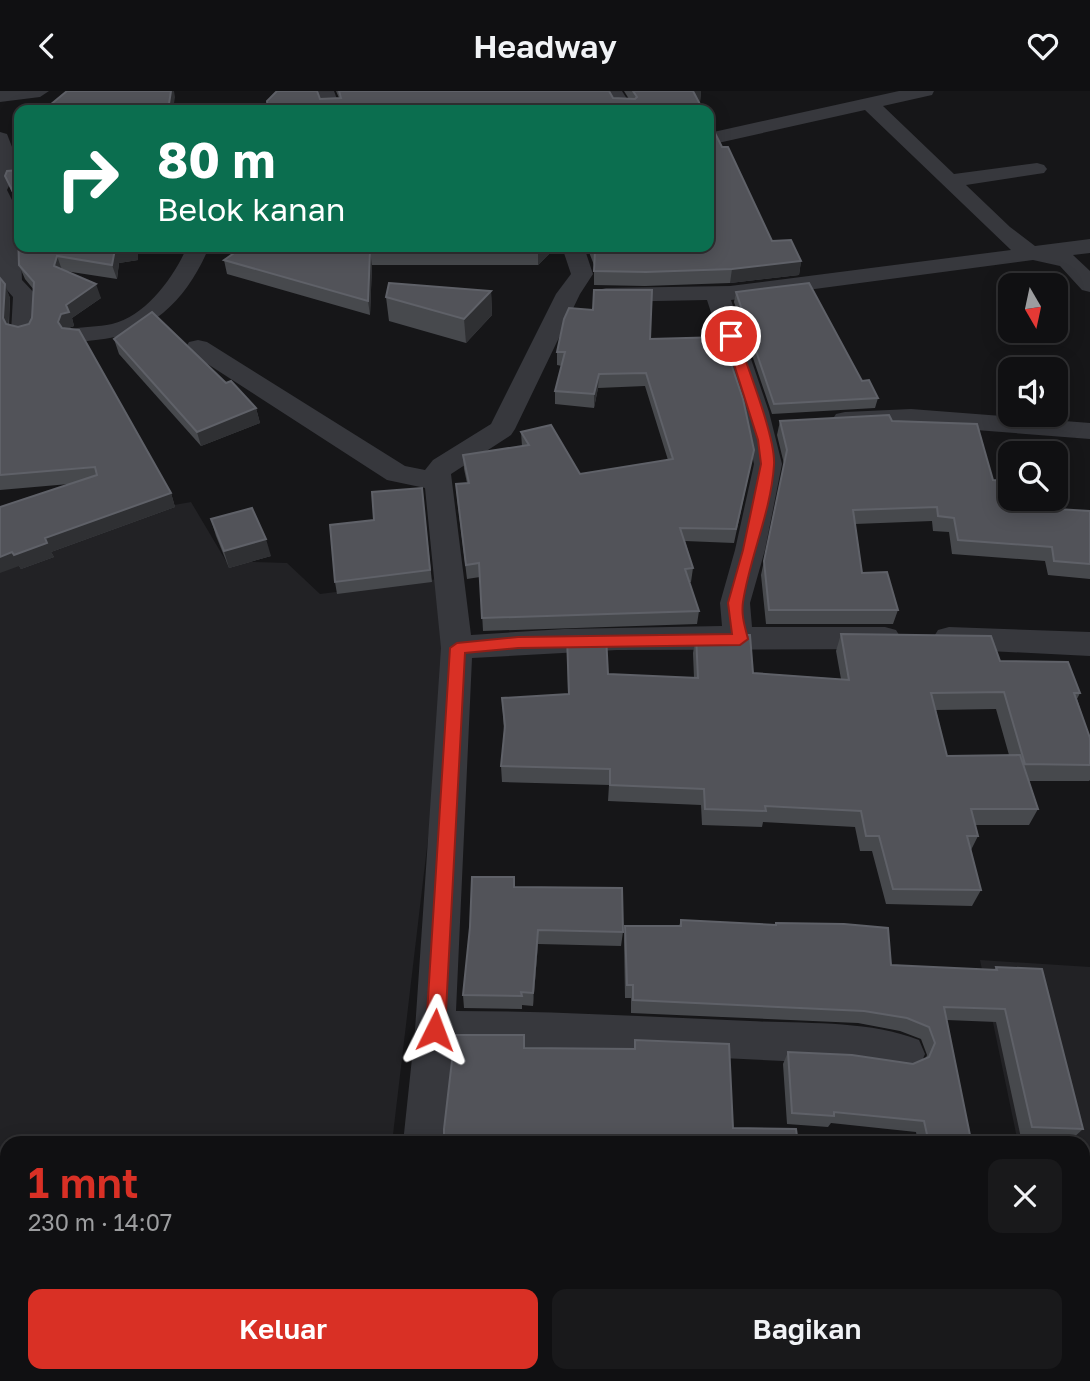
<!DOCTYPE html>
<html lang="id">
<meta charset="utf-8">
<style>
:root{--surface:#101012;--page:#19191b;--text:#f1f3f6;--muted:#9c9d9f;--line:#303032;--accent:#d93025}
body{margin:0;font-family:"Golos Text",sans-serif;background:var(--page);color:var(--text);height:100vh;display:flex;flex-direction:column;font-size:26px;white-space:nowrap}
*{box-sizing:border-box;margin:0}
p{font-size:23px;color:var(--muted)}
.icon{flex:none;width:38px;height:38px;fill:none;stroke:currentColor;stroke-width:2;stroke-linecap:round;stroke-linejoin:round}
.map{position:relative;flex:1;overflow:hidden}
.panel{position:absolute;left:0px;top:1045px;width:1090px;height:247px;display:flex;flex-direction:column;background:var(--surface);border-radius:21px 21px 0 0;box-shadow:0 4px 18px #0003,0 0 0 2px var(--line)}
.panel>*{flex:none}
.top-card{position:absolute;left:14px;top:14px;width:700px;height:147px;border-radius:14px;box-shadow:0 4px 18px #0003,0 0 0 2px var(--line);background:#0b6e4f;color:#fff;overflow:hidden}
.needle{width:46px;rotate:171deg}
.buttons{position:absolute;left:998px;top:182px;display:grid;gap:14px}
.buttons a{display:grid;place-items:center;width:70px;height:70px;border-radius:14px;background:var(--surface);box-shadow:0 4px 18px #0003,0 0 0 2px var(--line);font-size:35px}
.pin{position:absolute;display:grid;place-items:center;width:60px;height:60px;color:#fff;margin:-30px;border:4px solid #fff;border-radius:50%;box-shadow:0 2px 7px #0007}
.me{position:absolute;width:77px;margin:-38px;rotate:3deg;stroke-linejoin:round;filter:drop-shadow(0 0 5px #0008)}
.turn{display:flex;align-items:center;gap:24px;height:147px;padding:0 28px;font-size:32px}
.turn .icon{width:91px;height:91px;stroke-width:2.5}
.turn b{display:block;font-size:49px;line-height:60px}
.round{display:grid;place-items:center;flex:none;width:74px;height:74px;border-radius:14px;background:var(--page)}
.summary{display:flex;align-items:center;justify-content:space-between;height:119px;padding:0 28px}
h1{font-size:42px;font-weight:600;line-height:52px;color:var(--accent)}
.action{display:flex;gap:14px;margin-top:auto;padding:14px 28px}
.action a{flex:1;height:80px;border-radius:14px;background:var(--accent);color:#fff;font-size:28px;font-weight:600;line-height:80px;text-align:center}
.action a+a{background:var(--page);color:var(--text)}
header{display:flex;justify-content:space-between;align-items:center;height:91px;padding:0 28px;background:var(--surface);font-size:32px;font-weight:600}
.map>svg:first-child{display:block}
.built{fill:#222225}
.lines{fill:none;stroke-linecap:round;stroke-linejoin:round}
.street{fill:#37383d;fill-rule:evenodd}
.wall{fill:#47494d;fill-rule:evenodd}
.shaded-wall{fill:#2f3033}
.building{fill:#525359;stroke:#5f6168;stroke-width:2}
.route{fill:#d93025;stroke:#8d1f18;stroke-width:2}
</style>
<header><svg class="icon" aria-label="back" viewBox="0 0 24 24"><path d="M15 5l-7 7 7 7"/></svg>Headway<svg class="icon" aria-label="heart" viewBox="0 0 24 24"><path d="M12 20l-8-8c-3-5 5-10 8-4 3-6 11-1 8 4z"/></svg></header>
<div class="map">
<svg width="1090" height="1290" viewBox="0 0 1090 1290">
<rect width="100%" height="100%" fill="#161618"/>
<g class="built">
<path d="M191 411 226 470 287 472 320 503 446 487V596L392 1052H7V1284L367 1285 366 1290H0V445Z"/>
<path d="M980 869 1090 876V1290H434V1284H1083V1052H1018Z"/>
</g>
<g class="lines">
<g class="street">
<path d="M0 0H49L40 6 0 11Z"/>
<path d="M316 0H334L341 19H323Z"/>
<path d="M604 0H622L634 19H615Z"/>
<path d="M899 0H934L932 4 883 15 954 83 1037 72 1044 74 1047 78 1044 82 966 94 1010 136 1035 155 1090 148V162L1073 164 1090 180V201L1082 199 1060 175 1033 169 731 209 769 321 782 373 765 459 750 512 752 536H885L896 539 901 547 896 555 885 558 617 559 472 567 456 920C554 920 652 926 750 930 805 933 868 929 919 949L925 963 919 977 905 982 846 973 534 958H453L445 1052H403L415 939 441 557 425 397 387 389 189 261 186 256 189 251 198 249 207 251 405 375 425 379 433 369 491 333 556 203 571 183 562 156H584L593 183 580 203 515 338 511 344 451 383 471 544 564 538 722 535 720 512 735 459 754 373 743 321 707 209 606 211 598 209 594 204 598 199 606 197 730 195 1011 159 865 19 709 54V42Z"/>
<path d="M0 41 7 43 19 74 7 99 19 123 22 189 37 205 35 241 32 246 23 248 14 246 11 241 13 206 0 191Z"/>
<path d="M187 156H209C188 207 152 244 96 249 86 250 78 252 68 249L65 244 68 239C83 235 98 236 112 233 146 225 174 186 187 156Z"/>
<path d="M911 318 1090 332V348L911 334 845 337 836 335 832 329 836 323 845 321Z"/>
<path d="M949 536 1090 541V565L949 558 938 555 933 547 938 539Z"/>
<path d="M379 1284H427L426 1290H378Z"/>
</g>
</g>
<g class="wall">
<path d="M336 0H609L613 7 629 8 624 0H701L700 11H699L320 8 339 7Z"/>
<path d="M5 85 138 169 119 172 117 188 65 180 101 207 72 227 74 235 66 238 171 402 175 416 51 461 54 466 21 478 19 475 69 393 0 399V187L10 207 9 234 18 236 29 233 32 227 34 199 25 188 19 174 17 113Z"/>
<path d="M772 150 801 170 799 184 730 192 645 195 594 194V174L587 156H709Z"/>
<path d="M209 156H556L538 174H372L370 224 227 183 224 169 242 156 210 160Z"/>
<path d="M491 200 492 224 466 252 389 230 386 206Z"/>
<path d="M736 201 878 307 875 317 772 323 734 211Z"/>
<path d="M114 248 226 292 256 317 260 332 201 355 119 263Z"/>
<path d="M650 248 754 359 734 452 685 450 693 477 691 491H689L699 520 697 533 483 540 480 486 467 488 457 407 456 393 467 392 464 378 463 364 522 355 521 341 580 383 668 369 645 295 598 297 594 317 555 313V300L562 275 557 274V261Z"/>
<path d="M780 330H892L993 389 1024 416 1090 420V488L1048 484 1045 470 952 463 949 441 933 440 932 430 855 433 862 482 898 519 893 533H766L761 484 784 373 777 344Z"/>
<path d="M422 397 432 491 337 503 335 491 374 429Z"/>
<path d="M211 428 271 465 229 477 216 445Z"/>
<path d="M841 543 1000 570 1080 602 1077 608 1090 647V689L1089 690H1029L1038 718 1029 734H975L978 745 971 759 981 799 972 815 886 813 872 760H860L855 736 763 731 762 736 702 734 701 714 608 710 609 694 502 691 501 675 504 640 502 607 568 603 567 546 608 583 694 587 693 562 696 544 753 582 841 588 836 560ZM996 618 1009 664 947 665 936 619Z"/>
<path d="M514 796 623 841 621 855 538 853 533 915 522 914V918L464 917 463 904 470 836Z"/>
<path d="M681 829 776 834V832L891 874 994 879 996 876 1083 1038 1071 1049 1021 1047 996 931 947 929 971 1049 969 1052H918L916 1041 831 1032 828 1036 787 1033 783 973 788 961 913 973 926 967 927 964 921 948 900 940 858 932 631 922V907H625L624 849 625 835H679Z"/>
</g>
<g class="shaded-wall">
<path d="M171 0H174L175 6 173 19H168Z"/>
<path d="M693 0H701L700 11 692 12Z"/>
<path d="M130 156H138V169L119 172 117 188 112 174 115 158Z"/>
<path d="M209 156H246L210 160Z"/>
<path d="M543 156H556L538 174V160Z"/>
<path d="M370 160 372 174 370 224 368 210Z"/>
<path d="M57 165 62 179 54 175Z"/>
<path d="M801 170 799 184 730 192 732 178Z"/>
<path d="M5 193 10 207 8 241 3 227Z"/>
<path d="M96 193 101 207 72 227 74 235 66 238 63 245 58 231 66 214Z"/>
<path d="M491 200 492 224 466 252 464 228Z"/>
<path d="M599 283 598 297 594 317V303Z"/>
<path d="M256 317 260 332 201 355 197 341Z"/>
<path d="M171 402 175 416 51 461 54 466 21 478 19 475 0 482V466L45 447Z"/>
<path d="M266 448 271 465 229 477 224 460Z"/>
<path d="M538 839V853L533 915V902Z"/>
</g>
<g class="building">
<path d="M67 0H171L168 19H44Z"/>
<path d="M277 0H317L320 8 341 7 339 0H609L613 7 635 8 637 6 633 0H693L703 19H268L267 10Z"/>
<path d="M709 42V43L715 42 722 56H728L772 150 791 149 801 170 732 178 646 181 594 180 595 160 593 156H709Z"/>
<path d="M19 79V156H130L115 158 112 174 57 165 54 175 96 193 66 214 69 221 61 223 58 231 62 237 79 239 171 402 45 447 47 452 14 464 12 461 0 466V416L97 384 95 376 0 384V187L5 193 3 227 6 233 18 236 29 233 32 227 34 191 19 174 17 109 5 85 7 80Z"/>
<path d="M243 156H543L538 160H370L368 210 224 169Z"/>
<path d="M389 192 491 200 464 228 386 206Z"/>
<path d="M809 192 862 290 869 289 878 307 774 313 736 201Z"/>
<path d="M594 199H652L650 248 722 246 743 308 754 359 736 438 680 437 693 477 685 478 699 520 482 527 479 472 466 474 456 393 469 392 463 364 529 354 521 341 551 334 580 383 673 368 646 282 599 283 594 303 555 300 565 261H557L564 228 569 217 593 219Z"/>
<path d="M152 221 226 292 231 290 256 317 197 341 114 248Z"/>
<path d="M889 324 892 330 977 333 993 389 1010 390V408H1022L1024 416 1090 420V473L1054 470 1052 456 958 449 954 427 938 425 937 416 853 419 862 482 887 481 898 519H769L764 470 787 359 780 330Z"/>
<path d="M422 397 430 479 335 491 330 434 374 429 372 401Z"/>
<path d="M252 417 266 448 224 460 211 428Z"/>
<path d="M841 543 991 545 1000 570 1068 571 1080 602H1074L1090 647V674L1025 673 1004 601 931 602 947 665 1020 664 1038 718H971L978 745H967L981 799 893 798 879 745H866L861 720 765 715 766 720 705 718 704 698 610 694V678L501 675 505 635 502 607 569 603 567 546 606 545 608 583 698 587 696 544H750L753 582 849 589Z"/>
<path d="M472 786H514V796L622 797 623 841 538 839 533 902 521 901 522 905 463 904 470 836Z"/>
<path d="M681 829 776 834V832L844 833 888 837 891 874 997 879 996 876 1042 878 1083 1038 1032 1036 1005 918 944 916 971 1049 928 1048 924 1030 834 1021V1025L792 1022 788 961 852 964 913 973 929 966 935 952 929 936 907 927 864 920 633 909V894H627L625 835H681Z"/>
<path d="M455 944H524V957L635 958V949L729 953 733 1037 796 1038 798 1052H444V1038Z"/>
<path d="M579 1284H893L894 1290H579Z"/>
</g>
<path class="route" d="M731 241 737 245C747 275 776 347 774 374 771 421 750 465 743 511 741 524 745 536 748 548L740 554 518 557 465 562 445 939 442 945 435 948 428 945 426 939 450 557 457 552 518 546 732 543 728 512 743 459 761 373 758 349 725 245Z"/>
</svg>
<div class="buttons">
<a><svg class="needle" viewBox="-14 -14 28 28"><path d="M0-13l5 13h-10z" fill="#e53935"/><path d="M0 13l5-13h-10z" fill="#9c9d9f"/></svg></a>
<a><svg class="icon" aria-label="sound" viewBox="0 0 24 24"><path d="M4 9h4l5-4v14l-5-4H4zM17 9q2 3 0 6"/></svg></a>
<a><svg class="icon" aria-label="search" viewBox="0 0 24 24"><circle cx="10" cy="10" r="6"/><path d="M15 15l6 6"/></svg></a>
</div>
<div class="pin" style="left:731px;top:245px;background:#d93025"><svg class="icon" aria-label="arrive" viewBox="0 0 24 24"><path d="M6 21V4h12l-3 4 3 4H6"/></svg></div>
<svg class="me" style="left:435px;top:939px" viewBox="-20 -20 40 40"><path d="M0-17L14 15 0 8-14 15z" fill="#d93025" stroke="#fff" stroke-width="4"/></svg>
<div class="top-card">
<div class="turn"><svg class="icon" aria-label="right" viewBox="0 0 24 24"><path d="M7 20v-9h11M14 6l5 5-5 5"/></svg><div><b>80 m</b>Belok kanan</div></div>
</div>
<section class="panel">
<div class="summary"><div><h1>1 mnt</h1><p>230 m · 14:07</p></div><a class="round"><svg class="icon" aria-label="close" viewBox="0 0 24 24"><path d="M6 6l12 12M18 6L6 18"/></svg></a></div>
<div class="action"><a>Keluar</a><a>Bagikan</a></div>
</section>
</div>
